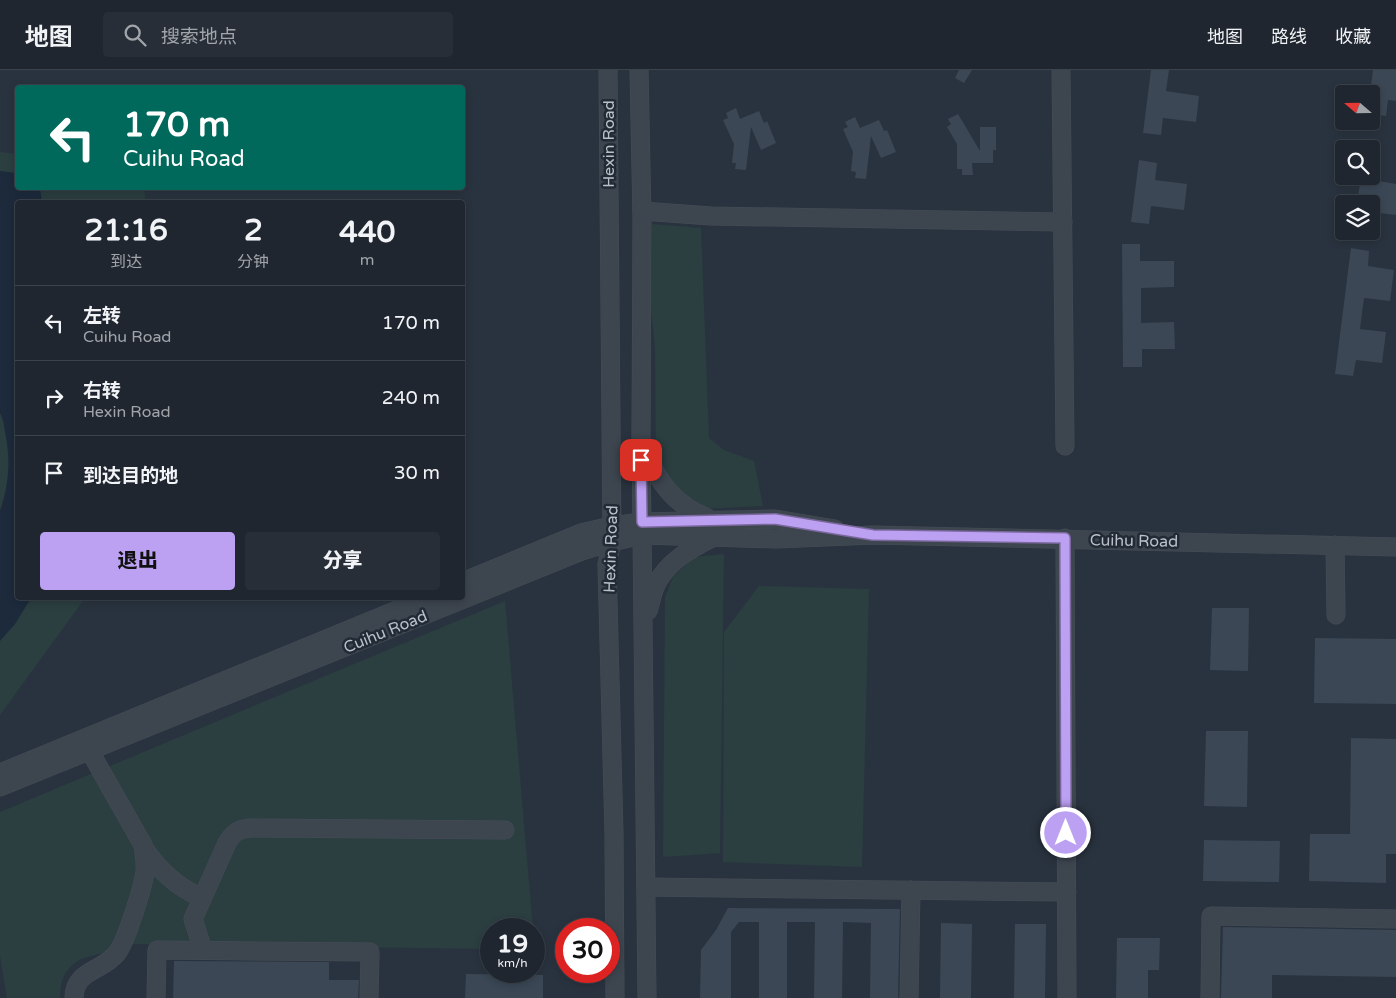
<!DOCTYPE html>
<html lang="zh">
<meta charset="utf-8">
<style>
:root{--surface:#1f262f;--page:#272e37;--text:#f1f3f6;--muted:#a1a5aa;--line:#3c434b;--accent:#bca0f2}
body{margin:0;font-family:"Varela Round","Noto Sans SC",sans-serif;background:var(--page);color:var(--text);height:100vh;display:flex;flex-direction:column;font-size:19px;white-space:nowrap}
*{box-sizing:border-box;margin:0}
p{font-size:16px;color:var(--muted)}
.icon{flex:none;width:28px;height:28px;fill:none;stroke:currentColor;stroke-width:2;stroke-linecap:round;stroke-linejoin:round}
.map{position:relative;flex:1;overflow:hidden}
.sheet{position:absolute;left:15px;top:130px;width:450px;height:400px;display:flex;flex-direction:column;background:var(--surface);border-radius:5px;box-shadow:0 2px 8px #0003,0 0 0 1px var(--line)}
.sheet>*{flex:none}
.top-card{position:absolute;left:15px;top:15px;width:450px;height:105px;border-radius:5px;box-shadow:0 2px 8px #0003,0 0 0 1px var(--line);background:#00695c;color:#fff;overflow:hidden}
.needle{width:32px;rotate:290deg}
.controls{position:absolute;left:1335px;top:15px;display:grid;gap:10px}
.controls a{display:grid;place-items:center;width:45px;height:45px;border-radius:5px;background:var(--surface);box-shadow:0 2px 8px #0003,0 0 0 1px var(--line);font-size:25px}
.speed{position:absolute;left:480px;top:848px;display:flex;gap:10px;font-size:25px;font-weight:700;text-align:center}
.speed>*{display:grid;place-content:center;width:65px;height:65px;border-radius:50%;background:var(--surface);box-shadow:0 2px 8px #0003,0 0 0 1px var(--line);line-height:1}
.speed small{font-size:12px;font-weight:400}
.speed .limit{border:8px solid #d22;background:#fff;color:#111}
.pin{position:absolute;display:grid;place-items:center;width:42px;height:42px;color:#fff;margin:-21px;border-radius:10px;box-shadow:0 2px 8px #0006}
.me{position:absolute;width:55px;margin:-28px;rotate:0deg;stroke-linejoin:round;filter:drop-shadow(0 0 4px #0008)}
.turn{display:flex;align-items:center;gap:18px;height:105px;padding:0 25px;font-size:22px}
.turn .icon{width:65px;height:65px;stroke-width:2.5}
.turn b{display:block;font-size:35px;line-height:42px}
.eta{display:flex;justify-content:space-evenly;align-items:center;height:85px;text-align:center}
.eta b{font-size:30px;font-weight:800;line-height:35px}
.primary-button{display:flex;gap:10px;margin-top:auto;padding:10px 25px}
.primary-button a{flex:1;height:58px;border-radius:5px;background:var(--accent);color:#111;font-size:20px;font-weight:800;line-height:58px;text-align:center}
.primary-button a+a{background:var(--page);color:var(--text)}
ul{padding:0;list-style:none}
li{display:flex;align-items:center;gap:15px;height:75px;padding:0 25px;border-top:1px solid var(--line)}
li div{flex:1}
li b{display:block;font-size:19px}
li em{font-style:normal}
header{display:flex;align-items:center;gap:30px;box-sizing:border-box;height:70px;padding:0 25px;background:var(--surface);border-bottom:1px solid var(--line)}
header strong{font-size:24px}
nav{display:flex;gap:28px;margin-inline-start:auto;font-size:18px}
.search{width:350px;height:45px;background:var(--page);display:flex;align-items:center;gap:12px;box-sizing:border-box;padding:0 18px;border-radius:5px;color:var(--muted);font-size:19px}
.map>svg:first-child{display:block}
.green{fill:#2b3e40}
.water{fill:#1c2a3c}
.building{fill:#3b4755}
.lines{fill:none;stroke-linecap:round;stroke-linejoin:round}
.minor-casing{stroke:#464e58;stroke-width:19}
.minor{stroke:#3d454f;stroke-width:18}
.route-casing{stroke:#7a689d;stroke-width:12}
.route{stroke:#bca0f2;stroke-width:9}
.labels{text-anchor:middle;stroke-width:5;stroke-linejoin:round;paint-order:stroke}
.street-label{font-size:16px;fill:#b9c0ca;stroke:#212a35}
</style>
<header>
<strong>地图</strong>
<div class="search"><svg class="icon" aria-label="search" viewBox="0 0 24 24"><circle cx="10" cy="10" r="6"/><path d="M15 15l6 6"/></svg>搜索地点</div>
<nav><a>地图</a><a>路线</a><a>收藏</a></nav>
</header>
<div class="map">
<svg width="1396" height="928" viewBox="0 0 1396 928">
<rect width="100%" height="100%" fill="#29333f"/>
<g class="green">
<path d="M0 82 17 84 18 118H144L146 132H18V528H85L0 645Z"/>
<path d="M652 154 701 158 709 368 724 380 754 391 763 436 703 439 684 431 656 391 655 278 651 239Z"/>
<path d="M724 484 720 783 663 787 665 527 673 507 694 487Z"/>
<path d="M759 516 869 519 862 797 723 792 724 562Z"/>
<path d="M505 531 533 859H491V879L135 874 81 889C65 898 60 910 60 928H7L0 886V742Z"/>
</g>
<path class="water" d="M0 101 17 103 18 118H40L42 132H18V528H31L15 554 0 571V441C9 414 11 390 5 362 4 355 3 348 0 343Z"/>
<g class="building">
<path d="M959 0H972L964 13 955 8Z"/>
<path d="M1151 0H1169L1166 21 1199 26 1196 52 1163 48 1161 65 1143 63Z"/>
<path d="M1373 0H1396V31L1388 30 1386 46 1371 44 1370 24Z"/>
<path d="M736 38 740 49 759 41 764 53 767 51 776 73 761 80 751 57 746 100 735 99 736 93H732L734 74 723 50 728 48 726 43Z"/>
<path d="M958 44 980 81V57H996V80H993V93H972L973 105H962V99H957V74L947 57 951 54 948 49Z"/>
<path d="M855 47 860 58 879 50 884 61 887 60 896 82 881 88 871 66 866 109 855 108 856 102 851 101 853 82 843 59 848 57 845 52Z"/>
<path d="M1139 90 1157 93 1155 110 1187 114 1184 140 1151 136 1149 154 1131 152Z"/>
<path d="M1371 94 1381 96 1379 111 1396 114V145L1371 142V134H1357L1361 106H1371Z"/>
<path d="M1122 174H1140V191H1174V217L1141 218V253L1174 252 1175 279H1142V297H1123Z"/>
<path d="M1351 178 1369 181 1368 196 1394 200 1390 231 1364 228 1362 243 1360 259 1386 262 1382 293 1356 290 1353 306 1335 304Z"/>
<path d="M1212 538H1249L1248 601 1210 600Z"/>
<path d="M1315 568 1396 569V634L1314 633Z"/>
<path d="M1206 661H1248L1247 737 1204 736Z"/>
<path d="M1351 668 1396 669V784H1386V813L1309 811 1310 764H1350Z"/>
<path d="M1204 770 1280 771 1279 812 1203 811Z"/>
<path d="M728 838 900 839 898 928H870L871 853 843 852 842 928H814L815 852H787V928H759V852H739L731 862V928H700L701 880 716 860Z"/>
<path d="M941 853 972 854 971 928H940Z"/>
<path d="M1015 854H1046L1045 928H1014Z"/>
<path d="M1223 857 1396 860V907L1272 905V928H1221Z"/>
<path d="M1117 868H1160L1159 900H1148V928H1116Z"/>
<path d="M174 891 329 892V910H359L358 928H173Z"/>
<path d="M466 904 543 905V928H465Z"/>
</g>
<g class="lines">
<defs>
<g id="minor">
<path d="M608 0 612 472 607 494 614 764 615 928"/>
<path d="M639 0 642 148 641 370 647 928"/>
<path d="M1061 0 1065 376"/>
<path d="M642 141 711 146 1063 152"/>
<path d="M644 379C658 412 674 435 708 448"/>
<path d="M1065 468 1067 928"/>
<path d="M1335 475 1336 545"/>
<path d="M462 512 581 463 611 456 642 452 775 449 835 459"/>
<path d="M648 541C651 533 652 523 656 515 667 492 690 479 712 468"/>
<path d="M0 703 426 528"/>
<path d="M0 717 582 481 612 472 642 465 776 469 873 465 1396 477"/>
<path d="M144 778C159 801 177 817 202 828"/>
<path d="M646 817 1067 822"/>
<path d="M203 880 193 849 227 773C233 762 240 758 253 758L505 760"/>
<path d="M74 928C74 900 102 902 117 883 126 872 143 817 145 802 146 793 144 784 143 775L84 671"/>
<path d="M156 928 157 880 370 882 369 928"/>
<path d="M909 928 911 820"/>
<path d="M1210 928 1211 846 1396 849"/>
</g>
</defs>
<use href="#minor" class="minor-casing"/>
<use href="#minor" class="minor"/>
</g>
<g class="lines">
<defs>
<path id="route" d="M641 390 642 452 775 449 873 465 1065 468 1066 763"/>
</defs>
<use href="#route" class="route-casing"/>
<use href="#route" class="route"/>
</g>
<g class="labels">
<g class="street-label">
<text transform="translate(608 74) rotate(-90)" y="6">Hexin Road</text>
<text transform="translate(1134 470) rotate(1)" y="6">Cuihu Road</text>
<text transform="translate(610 479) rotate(-88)" y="6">Hexin Road</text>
<text transform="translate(385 561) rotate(-22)" y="6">Cuihu Road</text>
</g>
</g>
</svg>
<div class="controls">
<a><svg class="needle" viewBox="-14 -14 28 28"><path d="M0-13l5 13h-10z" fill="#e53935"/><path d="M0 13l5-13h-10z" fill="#a1a5aa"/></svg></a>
<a><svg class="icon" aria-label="search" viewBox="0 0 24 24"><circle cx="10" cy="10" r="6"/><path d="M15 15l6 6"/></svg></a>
<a><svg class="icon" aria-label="layers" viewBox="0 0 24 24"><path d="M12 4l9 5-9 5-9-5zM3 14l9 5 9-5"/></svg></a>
</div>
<div class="speed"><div>19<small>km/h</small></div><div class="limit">30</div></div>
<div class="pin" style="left:641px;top:390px;background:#d93025"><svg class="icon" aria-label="arrive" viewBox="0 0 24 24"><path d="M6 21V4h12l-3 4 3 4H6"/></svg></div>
<svg class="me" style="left:1066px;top:763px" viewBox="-20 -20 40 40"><circle r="17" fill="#bca0f2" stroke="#fff" stroke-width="3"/><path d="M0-11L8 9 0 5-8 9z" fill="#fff"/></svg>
<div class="top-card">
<div class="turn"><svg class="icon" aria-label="left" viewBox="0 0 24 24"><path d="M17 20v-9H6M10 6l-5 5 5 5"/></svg><div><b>170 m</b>Cuihu Road</div></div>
</div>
<section class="sheet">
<div class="eta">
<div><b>21:16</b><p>到达</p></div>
<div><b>2</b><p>分钟</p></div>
<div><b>440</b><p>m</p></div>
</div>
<ul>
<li><svg class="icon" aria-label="left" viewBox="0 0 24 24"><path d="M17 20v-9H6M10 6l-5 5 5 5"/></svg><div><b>左转</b><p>Cuihu Road</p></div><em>170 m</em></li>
<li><svg class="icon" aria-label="right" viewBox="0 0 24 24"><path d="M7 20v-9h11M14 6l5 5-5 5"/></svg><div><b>右转</b><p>Hexin Road</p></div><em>240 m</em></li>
<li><svg class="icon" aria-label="arrive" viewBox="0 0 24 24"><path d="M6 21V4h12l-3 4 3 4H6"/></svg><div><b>到达目的地</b></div><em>30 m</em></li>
</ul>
<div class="primary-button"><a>退出</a><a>分享</a></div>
</section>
</div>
